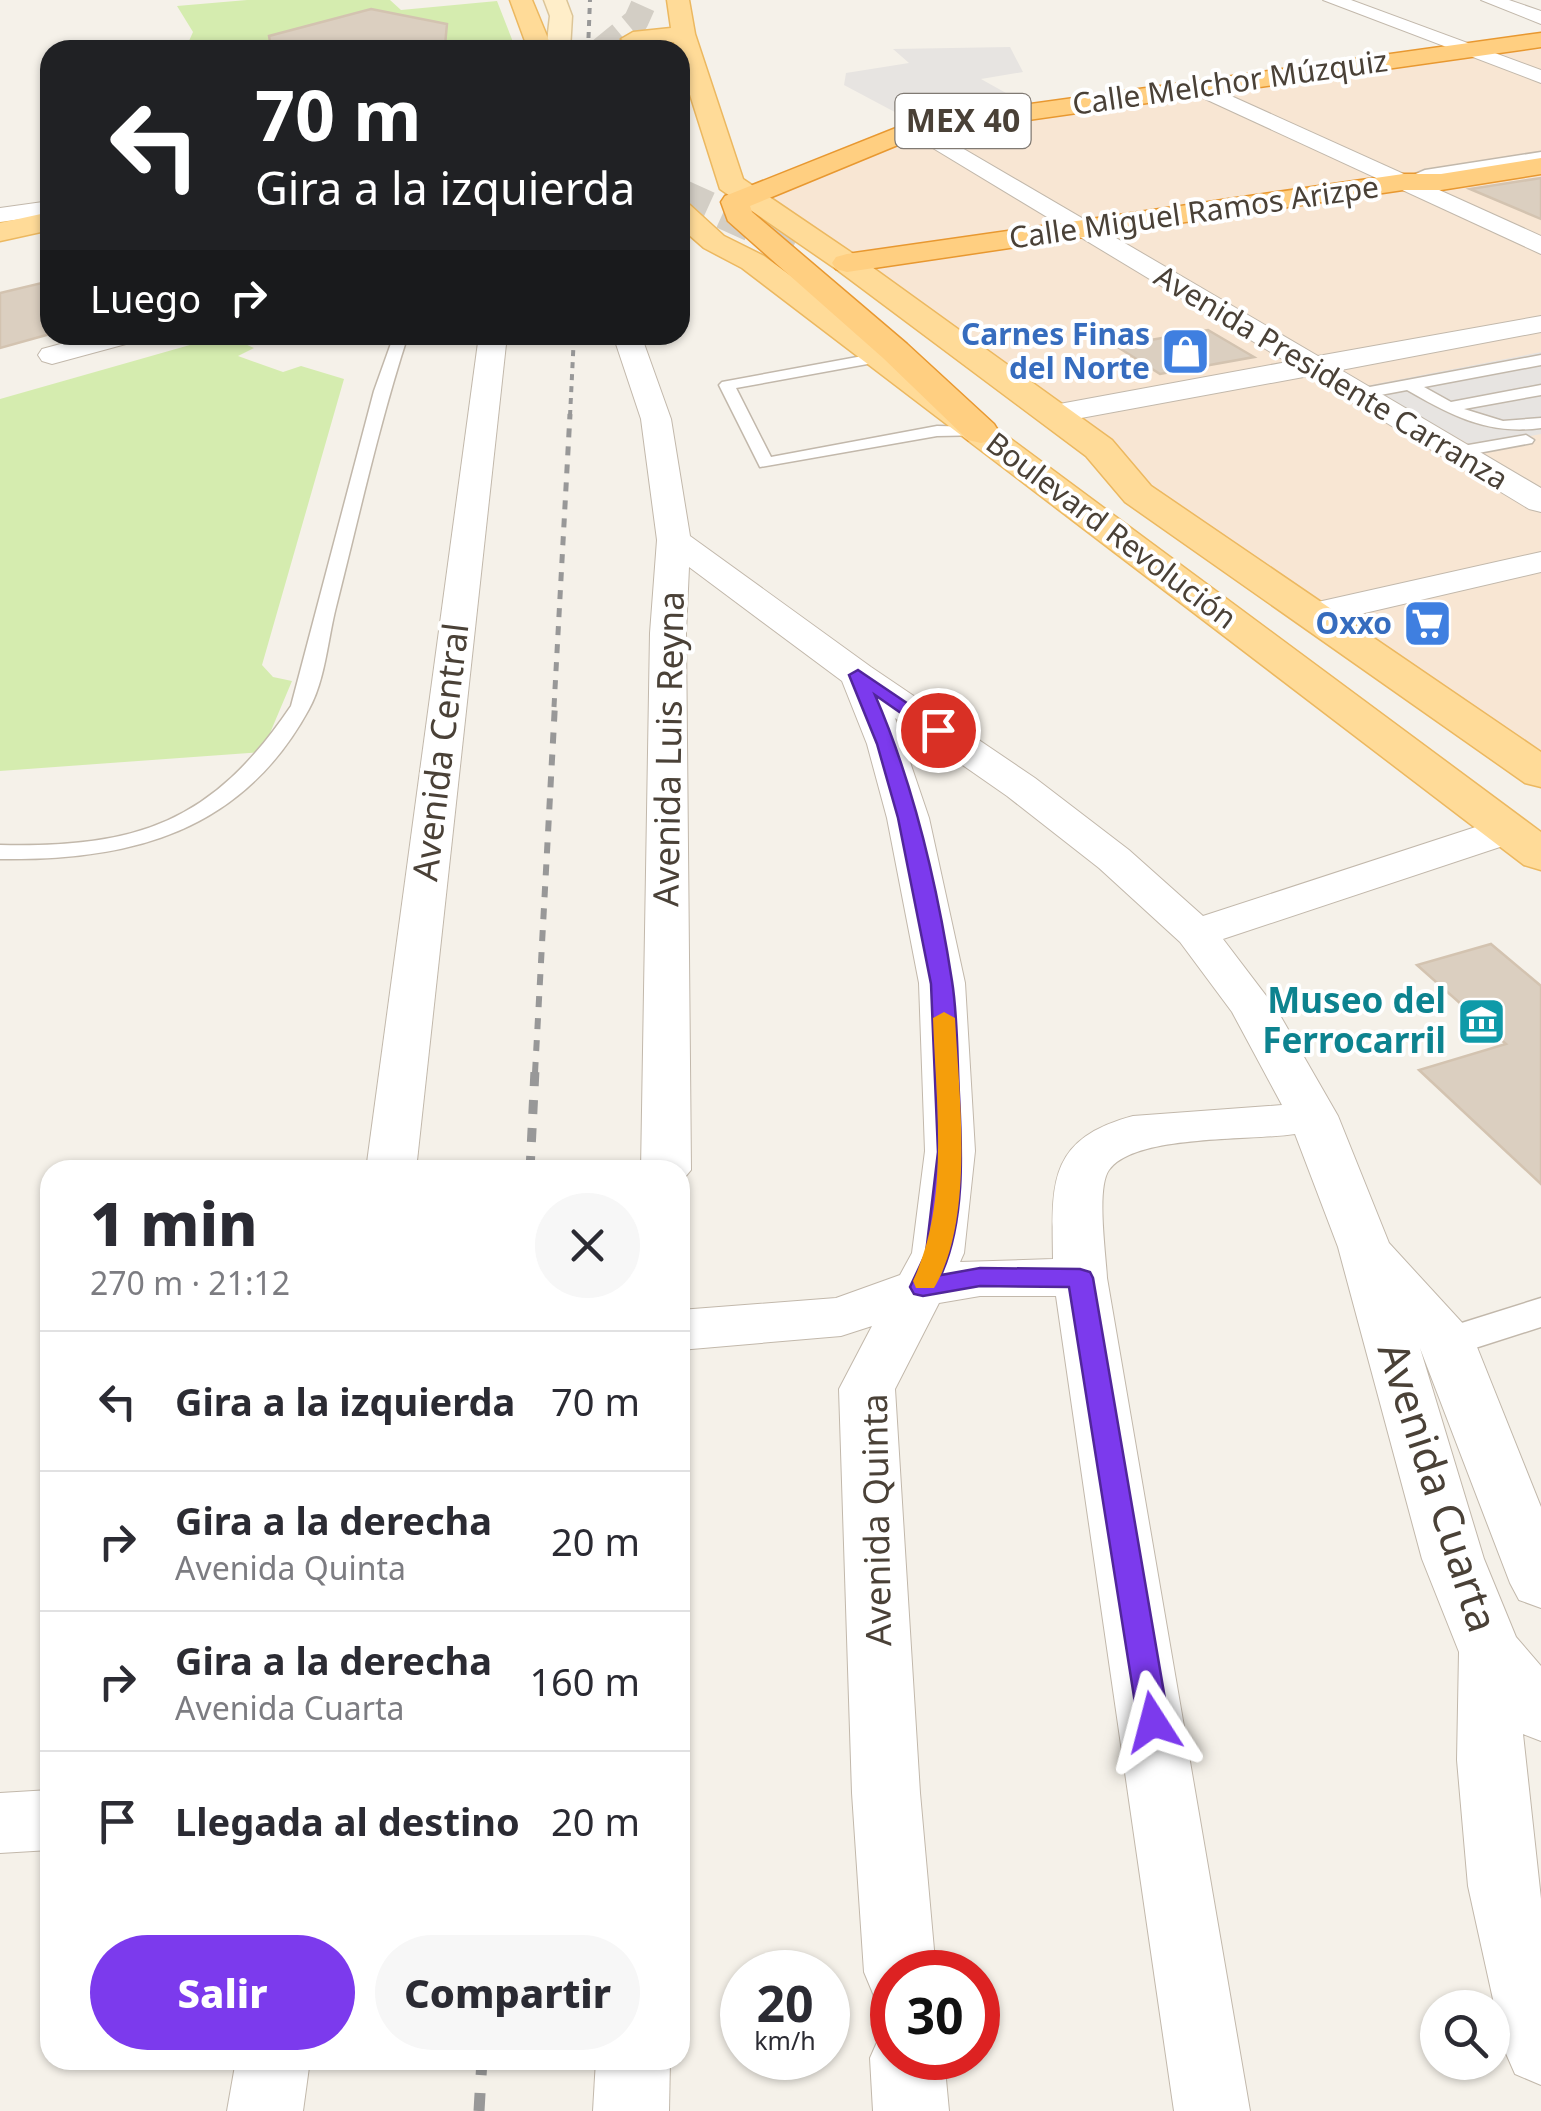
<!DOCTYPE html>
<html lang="es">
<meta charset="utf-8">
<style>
:root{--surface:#fff;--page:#f7f7f7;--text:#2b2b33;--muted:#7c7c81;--line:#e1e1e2;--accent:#7c3aed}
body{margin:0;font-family:"Noto Sans",sans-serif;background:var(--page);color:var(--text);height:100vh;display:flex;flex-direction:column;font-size:38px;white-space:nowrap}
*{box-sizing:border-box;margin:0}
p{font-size:32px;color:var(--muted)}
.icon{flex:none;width:55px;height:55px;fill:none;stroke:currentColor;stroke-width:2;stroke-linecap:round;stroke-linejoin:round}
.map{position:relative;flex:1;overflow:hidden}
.panel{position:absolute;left:40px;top:1160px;width:650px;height:910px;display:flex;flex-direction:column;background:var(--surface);border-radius:30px;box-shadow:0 2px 8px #0004}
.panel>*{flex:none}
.top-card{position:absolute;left:40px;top:40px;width:650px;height:305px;border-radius:30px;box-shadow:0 2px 8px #0004;background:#202124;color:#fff;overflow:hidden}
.buttons{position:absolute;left:1420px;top:1990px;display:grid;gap:20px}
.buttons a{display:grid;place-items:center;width:90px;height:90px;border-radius:50%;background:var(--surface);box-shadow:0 2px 8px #0004;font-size:50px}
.speed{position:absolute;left:720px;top:1950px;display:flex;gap:20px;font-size:50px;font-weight:700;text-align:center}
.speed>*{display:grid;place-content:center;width:130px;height:130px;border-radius:50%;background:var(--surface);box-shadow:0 2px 8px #0004;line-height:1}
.speed small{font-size:25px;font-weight:400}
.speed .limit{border:15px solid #d22;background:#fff;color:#111}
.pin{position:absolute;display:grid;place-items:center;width:85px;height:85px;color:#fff;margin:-42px;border:5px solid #fff;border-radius:50%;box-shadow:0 2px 10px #0007}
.me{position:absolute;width:110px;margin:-55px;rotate:351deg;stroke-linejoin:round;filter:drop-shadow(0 0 8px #0008)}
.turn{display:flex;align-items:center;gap:35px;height:210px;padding:0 50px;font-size:45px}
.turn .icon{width:130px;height:130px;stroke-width:2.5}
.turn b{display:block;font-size:70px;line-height:85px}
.then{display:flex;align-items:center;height:95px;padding:0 50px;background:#0003;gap:20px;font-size:38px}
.round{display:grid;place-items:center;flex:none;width:105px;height:105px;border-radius:52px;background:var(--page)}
.summary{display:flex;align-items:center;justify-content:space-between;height:170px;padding:0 50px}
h1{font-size:60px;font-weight:800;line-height:75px}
.primary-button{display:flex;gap:20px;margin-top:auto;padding:20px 50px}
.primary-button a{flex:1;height:115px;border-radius:60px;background:var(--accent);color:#fff;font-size:40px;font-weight:800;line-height:115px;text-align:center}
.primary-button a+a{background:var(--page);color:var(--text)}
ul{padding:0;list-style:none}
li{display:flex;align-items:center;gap:30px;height:140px;padding:0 50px;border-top:2px solid var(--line)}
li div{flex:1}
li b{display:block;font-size:38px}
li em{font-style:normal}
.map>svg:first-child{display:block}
.commercial{fill:#f8e6d3}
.green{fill:#d5ecaf}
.parking{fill:#e7e4e1}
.building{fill:#dbcfc0;stroke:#d3c3b0;stroke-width:2.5}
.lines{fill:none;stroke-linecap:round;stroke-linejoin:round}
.primary-tunnel-far1{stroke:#d3cec5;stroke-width:25;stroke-dasharray:25 12;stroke-linecap:butt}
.primary-tunnel{stroke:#d3cec5;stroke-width:31;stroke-dasharray:31 16;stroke-linecap:butt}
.service-casing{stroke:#c2b8ab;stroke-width:3}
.pedestrian-casing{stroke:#c2b8ab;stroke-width:3}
.minor-casing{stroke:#c2b8ab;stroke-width:2}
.secondary-casing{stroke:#dcc598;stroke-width:3}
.primary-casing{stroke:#ecb860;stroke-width:3}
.trunk-casing{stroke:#e89830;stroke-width:3}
.service{fill:#fff;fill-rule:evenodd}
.pedestrian{fill:#fff;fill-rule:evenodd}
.minor{fill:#fff;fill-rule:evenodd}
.secondary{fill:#ffeec9;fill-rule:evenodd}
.primary{fill:#ffdb98;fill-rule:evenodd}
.trunk{fill:#ffcf81;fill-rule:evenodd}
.rail-far4{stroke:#989898;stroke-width:4;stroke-dasharray:6 6;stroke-linecap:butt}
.rail-far3{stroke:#989898;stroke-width:5;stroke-dasharray:9 9;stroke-linecap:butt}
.rail-far2{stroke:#989898;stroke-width:6;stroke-dasharray:11 11;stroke-linecap:butt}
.rail-far1{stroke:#989898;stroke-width:9;stroke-dasharray:14 14;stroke-linecap:butt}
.rail{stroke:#989898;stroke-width:11;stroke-dasharray:18 18;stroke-linecap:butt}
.route{fill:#7c3aed;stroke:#51269a;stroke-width:2.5}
.slow{fill:#f59e0b}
.labels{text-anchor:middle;stroke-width:8;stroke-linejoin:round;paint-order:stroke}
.far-street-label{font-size:30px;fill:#4a4137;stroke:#fff}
.far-shop-label{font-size:30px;font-weight:bold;fill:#366cbe;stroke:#fff;text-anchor:end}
.shield{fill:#fff;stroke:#807a73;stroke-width:2.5}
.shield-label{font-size:32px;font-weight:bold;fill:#4a4137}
.street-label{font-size:35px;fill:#4a4137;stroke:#fff}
.culture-label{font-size:35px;font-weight:bold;fill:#0d838f;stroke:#fff;text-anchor:end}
.near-street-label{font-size:42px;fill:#4a4137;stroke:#fff}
</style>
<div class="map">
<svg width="1541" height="2111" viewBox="0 0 1541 2111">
<rect width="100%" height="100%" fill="#f5f1e9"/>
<path class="commercial" d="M1541 48V782L732 195 917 133Z"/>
<g class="green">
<path d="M247 0H390L401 10 497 1 513 42 185 50 193 32 177 6Z"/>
<path d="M225 335 254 348 238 356 283 372 301 366 344 379 262 665 273 677 292 681 262 752 0 771V399Z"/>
</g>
<g class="parking">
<path d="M1010 47 1023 72 981 79 1022 102 906 118 844 85 846 73 909 63 893 49Z"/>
<path d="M1541 352V434L1474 447 1366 386Z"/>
</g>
<g class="building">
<path d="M371 9 447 24 445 45 271 47 269 36Z"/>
<path d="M1541 178V219L1470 189Z"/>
<path d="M50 281V334L0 348V293Z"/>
<path d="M1208 330 1254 357 1160 374 1116 346Z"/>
<path d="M1491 944 1541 986V1184L1419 1070 1506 1044 1417 965Z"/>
</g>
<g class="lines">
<path class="primary-tunnel-far1" d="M601 50 636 21 645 1"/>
<path class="primary-tunnel" d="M680 194 797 247"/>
<defs>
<g id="service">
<path d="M680 78 707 96V100L680 91Z"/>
<path d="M1541 152V160L1427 177 1403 186 1397 182 1425 170Z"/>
<path d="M394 335H408C379 424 359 516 336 607 328 638 325 681 309 709 242 832 131 861 0 859V845C137 848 212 823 291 706L374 391Z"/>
<path d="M879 353 887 358 884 361 736 388 771 457 937 426 981 427 987 429V435L937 436 760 467 719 385 722 382Z"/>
<path d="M1541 355V365L1424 387 1451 402 1541 385V395L1464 409 1503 421 1541 418V428C1488 435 1452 416 1407 390L1359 399 1351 394 1359 389Z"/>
<path d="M1526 435 1534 440 1532 443 1457 457 1449 452 1457 447Z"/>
</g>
<path id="pedestrian" d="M1541 1298V1327L1447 1357 1433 1352 1427 1342 1433 1332Z"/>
<g id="minor">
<path d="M1323 0H1351L1541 70V83Z"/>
<path d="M1481 0H1509L1541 11V24Z"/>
<path d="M1198 81 1541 236V254L1190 92 1187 87Z"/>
<path d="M916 121 1318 356 1541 316V332L1341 370 1541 488V512L1529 509 1309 376 1054 423 1043 420 1039 414 1043 408 1054 405 1287 362 908 133 905 128Z"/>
<path d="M50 201V215L0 222V208Z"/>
<path d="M94 335H141L137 341 52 364 42 361 38 355 42 349Z"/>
<path d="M479 335H507L416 1170H366Z"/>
<path d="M613 335H641L671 419 690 536 871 667 1035 778 1129 850 1203 916 1494 821 1509 818 1524 821 1530 830 1524 839 1223 939 1277 1010 1338 1116 1389 1243 1467 1328 1475 1342 1541 1507V1608L1519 1600 1510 1583 1420 1348 1484 1559 1516 1637 1541 1666V1741L1523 1734 1541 1899V2085L1515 2074 1504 2049 1468 1886 1457 1760 1459 1652 1422 1559 1338 1247 1295 1134C1251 1141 1135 1134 1109 1170 1096 1188 1106 1255 1107 1278L1250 2111H1174L1056 1296H980L939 1303 895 1389 920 1793 936 1972H892V2003L874 1996 864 1972 852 1793 839 1389 872 1326 841 1336 680 1350V1310L836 1298 900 1275 912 1253 925 1151 919 983 887 818 867 744 842 681 689 567 686 633 691 1170 680 1183V1170H641L650 633 657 540 641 419ZM895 718 1007 796 1099 868 1180 942 1232 1012 1282 1105 1133 1116C1047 1139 1052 1184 1053 1259L960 1262 964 1253 975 1151 965 983 929 818Z"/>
<path d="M1541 552V572L1313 625 1300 622 1295 614 1300 606Z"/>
<path d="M50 1790V1850L0 1853V1793Z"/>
<path d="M892 2028V2058H944L949 2111H873L870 2058 881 2033Z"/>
<path d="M236 2060H310L303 2111H227Z"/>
<path d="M596 2060H670L669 2111H593Z"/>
</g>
<path id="secondary" d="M544 0H566L572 16 570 50H546L550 16Z"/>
<g id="primary">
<path d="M510 0H532L549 41 546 50H522L525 41Z"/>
<path d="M667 0H689L695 34 743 179 858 257 1112 440 1151 486 1541 752V787L1525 783 1125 502 1086 456 836 269 720 189 680 63V50H676L674 42 633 46 621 39 633 32 671 28Z"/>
<path d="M680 202 690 205 724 236 764 256 1541 832V870L1524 865 742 268 704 248 680 227Z"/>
<path d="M50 212V230L0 241V223Z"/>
</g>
<g id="trunk">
<path d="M1541 33V47L922 135 750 206 752 212 907 344 994 424 999 432 994 440 981 443 968 440 883 358 728 221 721 202 725 196 916 120Z"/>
<path d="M1541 158V174L1441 190H1403L847 272 836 269 832 263 836 257 847 254 1403 174H1441Z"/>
</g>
</defs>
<use href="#service" class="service-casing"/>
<use href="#pedestrian" class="pedestrian-casing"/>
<use href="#minor" class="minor-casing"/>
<use href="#secondary" class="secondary-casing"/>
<use href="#primary" class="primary-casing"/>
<use href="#trunk" class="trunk-casing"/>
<use href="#service" class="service"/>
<use href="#pedestrian" class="pedestrian"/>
<use href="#minor" class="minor"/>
<use href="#secondary" class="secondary"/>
<use href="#primary" class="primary"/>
<use href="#trunk" class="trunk"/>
<g class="rail-far4">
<path d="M588 50 590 0"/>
<path d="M570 416 574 335"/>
</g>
<path class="rail-far3" d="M554 707 570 414"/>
<path class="rail-far2" d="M535 1073 555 704"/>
<path class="rail-far1" d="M530 1170 535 1070"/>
<path class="rail" d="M479 2111 482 2060"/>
</g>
<path class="route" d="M858 670 947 730 944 734H931L875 695C914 785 937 884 952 981 958 1018 957 1058 959 1095 962 1153 965 1222 941 1275L980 1268 1080 1269 1090 1272 1093 1278 1169 1722 1164 1731 1153 1735 1142 1731 1138 1722 1069 1287 980 1286 923 1296 914 1294 910 1287 926 1253 938 1152 931 984 898 818 877 744 849 675Z"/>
<path class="slow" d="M944 1012 955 1018C959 1096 975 1219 934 1288H916L913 1281C950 1202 936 1104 933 1018Z"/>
<defs>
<symbol id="shop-square" viewBox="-11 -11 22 22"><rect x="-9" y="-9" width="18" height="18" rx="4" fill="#3f7fe0" stroke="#fff"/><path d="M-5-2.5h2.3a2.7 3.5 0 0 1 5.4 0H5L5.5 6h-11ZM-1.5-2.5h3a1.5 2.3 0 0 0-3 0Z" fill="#fff"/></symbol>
<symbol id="supermarket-square" viewBox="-11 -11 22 22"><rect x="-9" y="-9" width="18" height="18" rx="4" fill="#3f7fe0" stroke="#fff"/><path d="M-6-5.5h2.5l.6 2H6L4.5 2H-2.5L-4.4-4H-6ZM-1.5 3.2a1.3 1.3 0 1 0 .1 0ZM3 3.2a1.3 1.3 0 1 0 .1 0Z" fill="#fff"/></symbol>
<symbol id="museum-square" viewBox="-11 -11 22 22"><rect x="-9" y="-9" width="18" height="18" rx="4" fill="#0f9aa8" stroke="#fff"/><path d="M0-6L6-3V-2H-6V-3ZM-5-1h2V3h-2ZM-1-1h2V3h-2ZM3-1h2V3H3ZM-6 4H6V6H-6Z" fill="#fff"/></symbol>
</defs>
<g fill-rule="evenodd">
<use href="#shop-square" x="1158" y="324" width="55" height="55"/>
<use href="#supermarket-square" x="1400" y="596" width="55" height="55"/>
<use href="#museum-square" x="1454" y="994" width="55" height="55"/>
</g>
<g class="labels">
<g class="far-street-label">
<text transform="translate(1230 83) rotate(-8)" y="10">Calle Melchor Múzquiz</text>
<text transform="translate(1194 213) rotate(-8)" y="10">Calle Miguel Ramos Arizpe</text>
<text transform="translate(1331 378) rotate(31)" y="10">Avenida Presidente Carranza</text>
<text transform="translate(1111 531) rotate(37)" y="10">Boulevard Revolución</text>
</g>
<g class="far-shop-label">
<text x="1150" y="345">Carnes Finas<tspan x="1150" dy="34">del Norte</tspan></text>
<text x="1392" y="634">Oxxo</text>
</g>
<rect class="shield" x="895.5" y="94" width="135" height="54" rx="8"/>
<g class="shield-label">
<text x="963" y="132">MEX 40</text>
</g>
<g class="street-label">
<text transform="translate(669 749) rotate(-89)" y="12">Avenida Luis Reyna</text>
<text transform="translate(441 752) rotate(-83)" y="12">Avenida Central</text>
<text transform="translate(877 1520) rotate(-91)" y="12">Avenida Quinta</text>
</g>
<g class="culture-label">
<text x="1446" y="1013">Museo del<tspan x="1446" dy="40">Ferrocarril</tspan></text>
</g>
<g class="near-street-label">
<text transform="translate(1438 1487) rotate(72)" y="15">Avenida Cuarta</text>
</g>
</g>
</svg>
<div class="buttons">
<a><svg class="icon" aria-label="search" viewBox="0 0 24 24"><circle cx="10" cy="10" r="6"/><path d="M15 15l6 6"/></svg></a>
</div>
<div class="speed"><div>20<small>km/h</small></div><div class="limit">30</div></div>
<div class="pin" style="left:938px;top:730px;background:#d93025"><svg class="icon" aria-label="arrive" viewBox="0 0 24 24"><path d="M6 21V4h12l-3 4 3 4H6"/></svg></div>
<svg class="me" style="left:1153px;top:1722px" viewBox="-20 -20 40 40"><path d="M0-17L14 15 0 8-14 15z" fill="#7c3aed" stroke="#fff" stroke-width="4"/></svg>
<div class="top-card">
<div class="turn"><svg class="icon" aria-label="left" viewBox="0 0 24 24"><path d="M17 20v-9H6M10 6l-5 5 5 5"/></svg><div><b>70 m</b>Gira a la izquierda</div></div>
<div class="then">Luego<svg class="icon" aria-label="right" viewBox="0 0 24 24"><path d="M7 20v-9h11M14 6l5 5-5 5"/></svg></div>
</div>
<section class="panel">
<div class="summary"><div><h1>1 min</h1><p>270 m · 21:12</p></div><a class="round"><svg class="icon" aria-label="close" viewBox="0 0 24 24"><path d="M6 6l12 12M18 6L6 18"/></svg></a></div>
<ul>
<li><svg class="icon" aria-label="left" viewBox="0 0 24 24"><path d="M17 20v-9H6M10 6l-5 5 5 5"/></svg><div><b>Gira a la izquierda</b></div><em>70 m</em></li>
<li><svg class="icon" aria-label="right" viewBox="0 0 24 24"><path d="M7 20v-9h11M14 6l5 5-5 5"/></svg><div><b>Gira a la derecha</b><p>Avenida Quinta</p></div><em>20 m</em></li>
<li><svg class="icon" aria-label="right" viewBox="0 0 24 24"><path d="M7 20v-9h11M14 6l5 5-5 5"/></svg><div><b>Gira a la derecha</b><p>Avenida Cuarta</p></div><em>160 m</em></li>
<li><svg class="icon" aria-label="arrive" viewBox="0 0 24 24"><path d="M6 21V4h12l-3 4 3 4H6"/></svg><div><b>Llegada al destino</b></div><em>20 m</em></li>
</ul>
<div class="primary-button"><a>Salir</a><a>Compartir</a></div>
</section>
</div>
